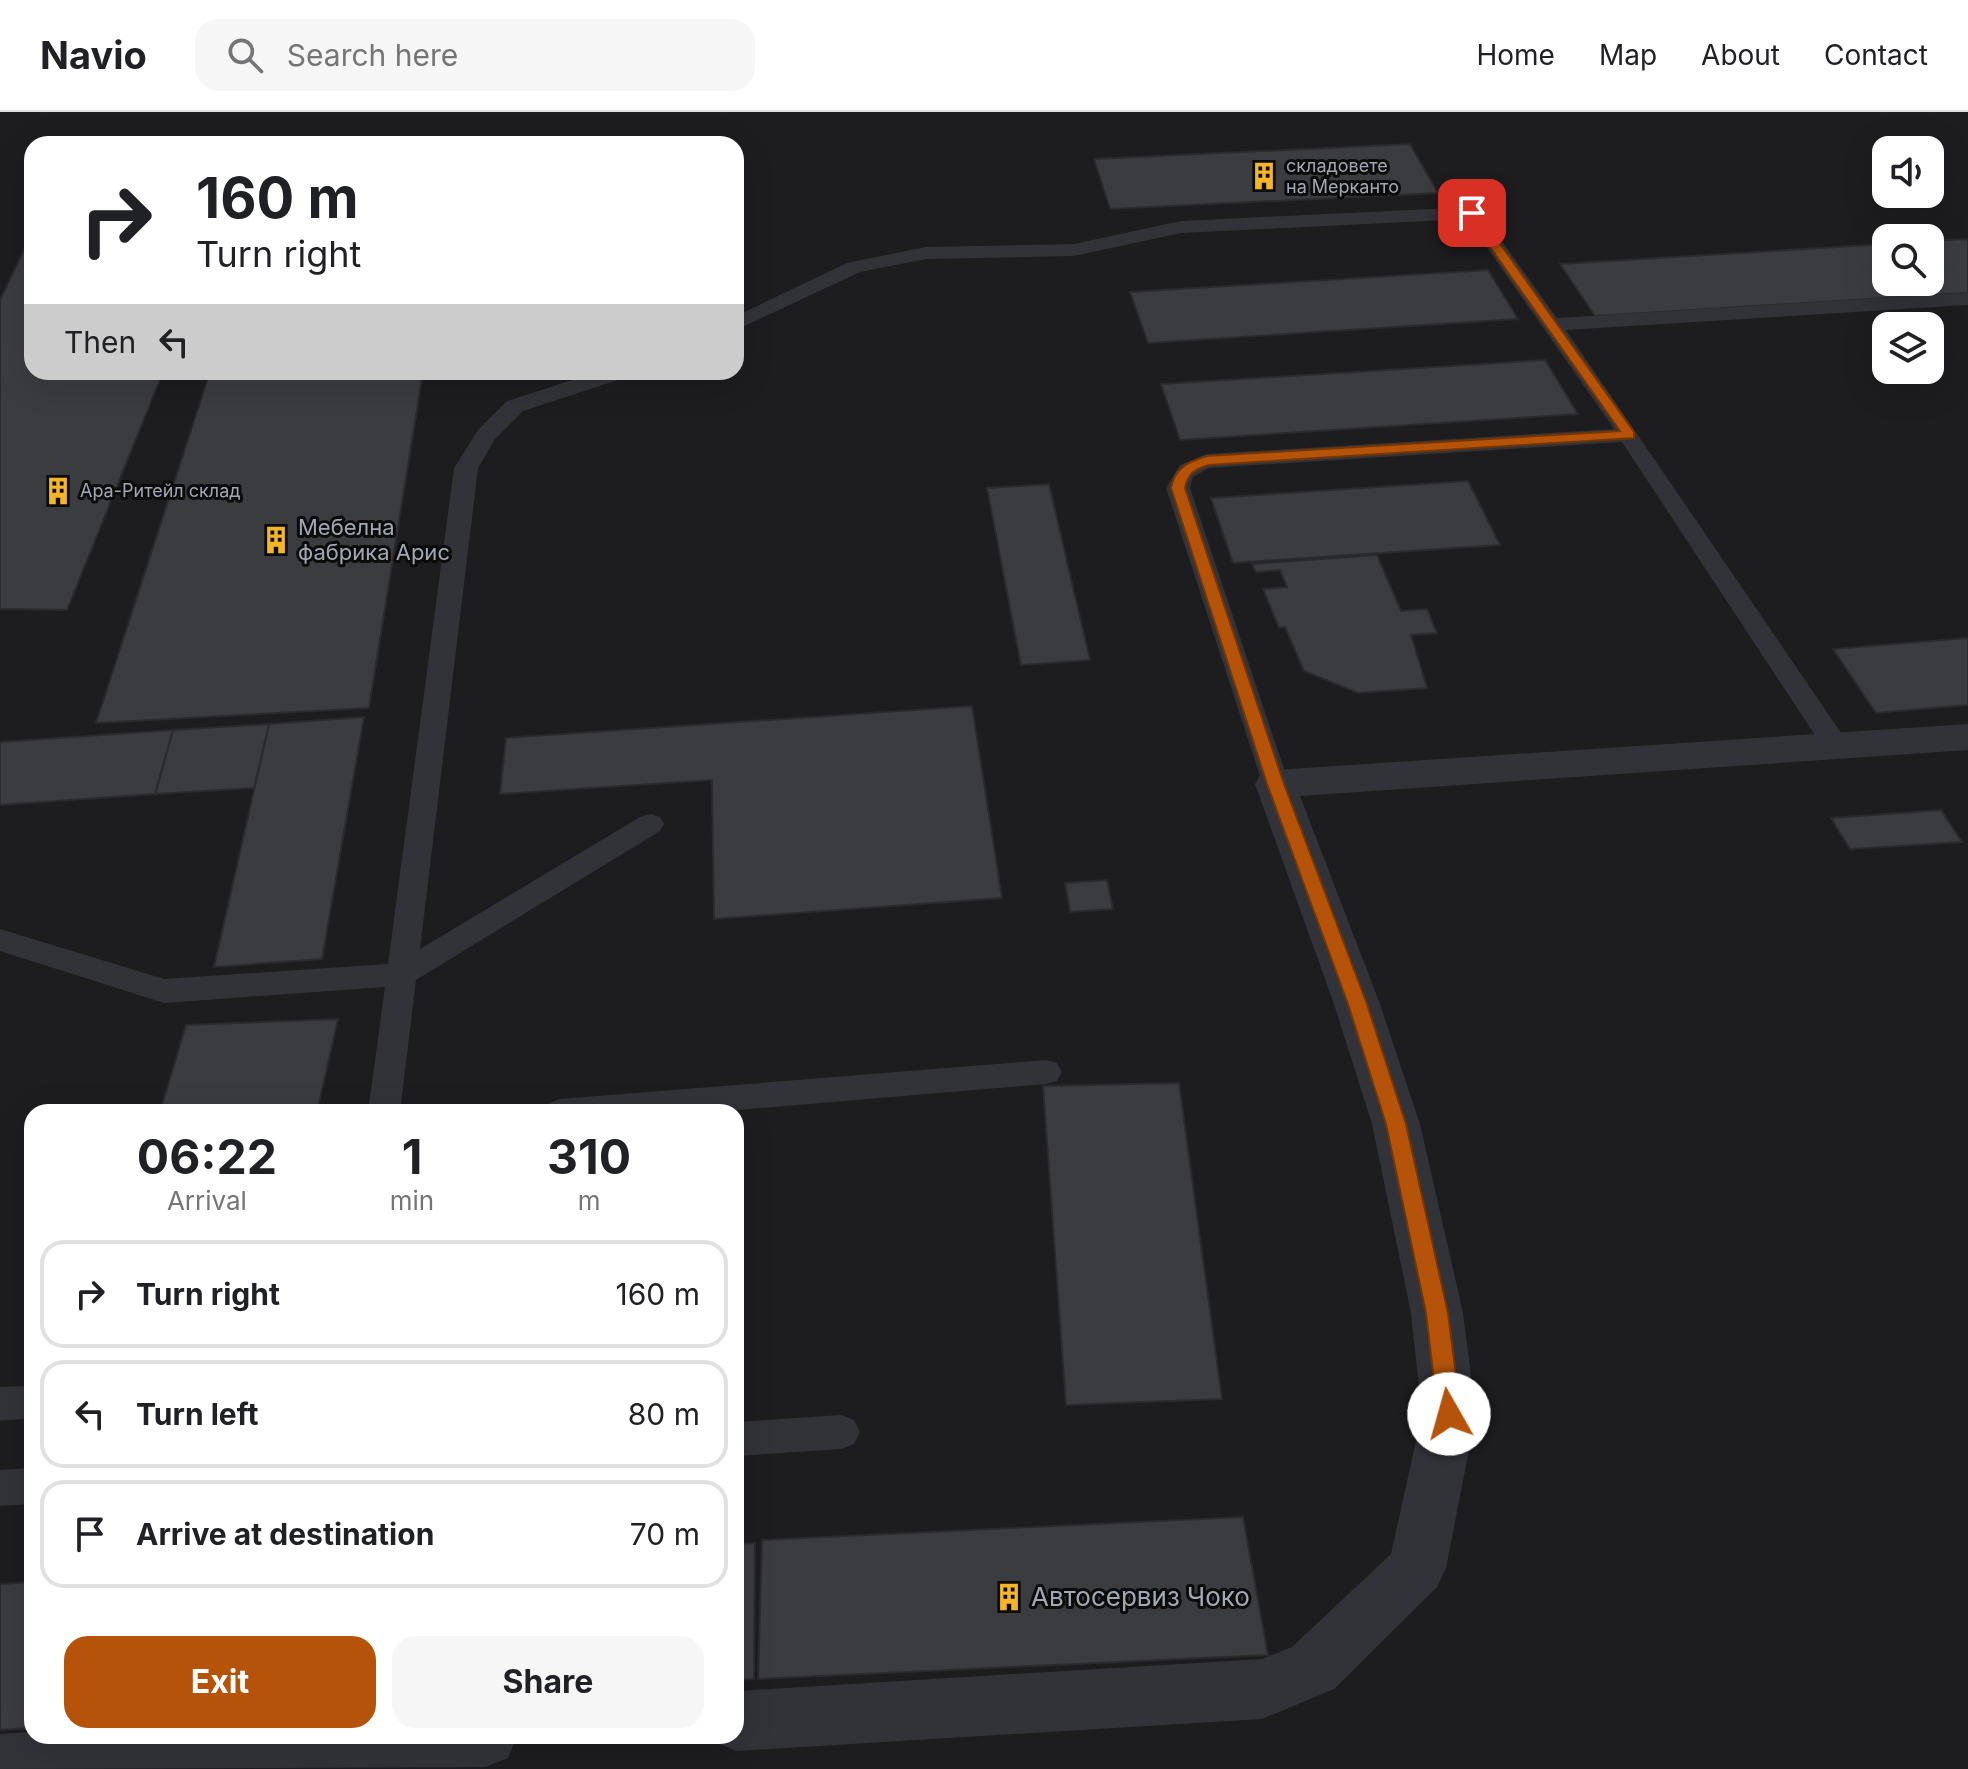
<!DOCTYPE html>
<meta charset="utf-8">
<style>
:root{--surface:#fff;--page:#f6f6f6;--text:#202124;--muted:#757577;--line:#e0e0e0;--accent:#b45309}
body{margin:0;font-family:Inter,sans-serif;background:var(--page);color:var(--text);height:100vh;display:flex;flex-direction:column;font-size:30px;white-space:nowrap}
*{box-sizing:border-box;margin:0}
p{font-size:26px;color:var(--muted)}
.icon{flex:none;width:44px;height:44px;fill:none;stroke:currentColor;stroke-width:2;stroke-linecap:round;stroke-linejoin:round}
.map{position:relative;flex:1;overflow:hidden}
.panel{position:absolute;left:24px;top:992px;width:720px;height:640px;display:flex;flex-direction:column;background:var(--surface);border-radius:24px;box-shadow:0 8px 32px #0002}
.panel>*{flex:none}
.top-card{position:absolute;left:24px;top:24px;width:720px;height:244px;border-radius:24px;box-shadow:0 8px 32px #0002;background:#fff;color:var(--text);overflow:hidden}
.buttons{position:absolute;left:1872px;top:24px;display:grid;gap:16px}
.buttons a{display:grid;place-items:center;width:72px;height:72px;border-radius:16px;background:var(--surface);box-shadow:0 8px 32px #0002;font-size:40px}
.pin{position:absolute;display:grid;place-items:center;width:68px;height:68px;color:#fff;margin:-34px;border-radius:16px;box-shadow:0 4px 12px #0006}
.me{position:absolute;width:88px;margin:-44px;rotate:353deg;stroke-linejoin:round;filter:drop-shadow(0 0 6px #0008)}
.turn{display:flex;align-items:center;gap:28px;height:168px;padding:0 40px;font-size:36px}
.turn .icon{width:104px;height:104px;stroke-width:2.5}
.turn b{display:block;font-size:56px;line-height:68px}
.then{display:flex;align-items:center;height:76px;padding:0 40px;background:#0003;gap:16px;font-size:30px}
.eta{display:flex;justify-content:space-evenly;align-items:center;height:136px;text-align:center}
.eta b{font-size:48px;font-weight:700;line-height:56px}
.cta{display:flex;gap:16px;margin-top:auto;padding:16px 40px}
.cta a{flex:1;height:92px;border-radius:24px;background:var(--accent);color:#fff;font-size:32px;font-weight:700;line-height:92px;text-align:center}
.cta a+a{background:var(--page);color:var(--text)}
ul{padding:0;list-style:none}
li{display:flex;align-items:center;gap:24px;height:108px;margin:0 16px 12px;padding:0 24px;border:4px solid var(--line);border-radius:24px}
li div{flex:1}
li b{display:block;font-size:30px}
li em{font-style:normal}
header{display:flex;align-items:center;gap:48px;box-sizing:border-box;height:112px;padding:0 40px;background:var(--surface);border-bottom:2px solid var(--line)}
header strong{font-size:38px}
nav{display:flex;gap:44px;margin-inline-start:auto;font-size:28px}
.search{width:560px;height:72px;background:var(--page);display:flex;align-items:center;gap:20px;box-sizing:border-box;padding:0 28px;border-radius:24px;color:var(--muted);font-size:30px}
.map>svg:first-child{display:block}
.built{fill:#1d1d1f;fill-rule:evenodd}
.building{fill:#3b3c40;stroke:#2b2b2f;stroke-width:2}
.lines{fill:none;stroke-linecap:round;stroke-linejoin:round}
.service{fill:#323338;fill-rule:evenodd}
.minor{fill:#323338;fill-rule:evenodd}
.route{fill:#b45309;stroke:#753606;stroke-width:2}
.labels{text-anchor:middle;stroke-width:6;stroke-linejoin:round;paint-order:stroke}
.far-poi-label{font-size:18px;fill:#a2a7b4;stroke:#0c0c0d;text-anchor:start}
.poi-label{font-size:22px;fill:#a2a7b4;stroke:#0c0c0d;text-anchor:start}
.near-poi-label{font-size:26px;fill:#a2a7b4;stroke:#0c0c0d;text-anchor:start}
</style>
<header>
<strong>Navio</strong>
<div class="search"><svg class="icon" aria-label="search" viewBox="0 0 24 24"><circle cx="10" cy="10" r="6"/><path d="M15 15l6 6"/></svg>Search here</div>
<nav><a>Home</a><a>Map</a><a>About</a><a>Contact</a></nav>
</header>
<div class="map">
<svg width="1968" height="1657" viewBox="0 0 1968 1657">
<rect width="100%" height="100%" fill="#111113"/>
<path class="built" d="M0 0H1968V1657H0ZM32 32H736V260H32ZM1886 38H1930V82H1886ZM1886 126H1930V170H1886ZM1886 214H1930V258H1886ZM32 1000H736V1624H32Z"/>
<g class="building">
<path d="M1410 32 1438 81 1110 97 1094 47Z"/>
<path d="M32 121V260H163L67 498 0 497V188Z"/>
<path d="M1968 127V181L1595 204 1560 152 1886 132V170H1930V129Z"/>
<path d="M1488 158 1518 207 1148 231 1130 180Z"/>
<path d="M1545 248 1578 302 1180 328 1161 272Z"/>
<path d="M210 260H423L369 596 96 611Z"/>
<path d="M1468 369 1500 433 1233 451 1211 386Z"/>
<path d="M1049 372 1090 548 1021 553 987 376Z"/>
<path d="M1377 443 1401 499 1427 497 1437 521 1411 523 1427 576 1358 581 1304 559 1285 515 1279 516 1263 477 1287 475 1280 458 1256 460 1252 452Z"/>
<path d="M1968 526V593L1876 601 1833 537Z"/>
<path d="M972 594 1002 786 714 807 712 668 500 682 506 626Z"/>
<path d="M364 605 322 847 214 855 269 612Z"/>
<path d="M269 612 254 676 155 682 173 618Z"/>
<path d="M173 618 155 682 0 693V630Z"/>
<path d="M1941 698 1962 730 1850 737 1831 706Z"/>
<path d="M1107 768 1113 797 1070 800 1065 771Z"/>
<path d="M338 907 317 1000H160L186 913Z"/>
<path d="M1179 971 1222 1287 1066 1293 1043 974Z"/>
<path d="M1243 1405 1268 1543 758 1567 762 1428Z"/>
<path d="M755 1431 754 1567 736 1568V1432Z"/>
<path d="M32 1470V1616L0 1618V1472Z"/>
</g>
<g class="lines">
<g class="service">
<path d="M1472 95 1479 97 1557 206 1968 181V193L1566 218 1846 628 1850 634 1846 640H1826L1622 330 1209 356 1193 365 1190 376 1289 672 1285 679H1265L1166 376 1180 353 1207 342 1614 317 1467 107 1181 121 1074 144 926 147 860 160 736 218V204L847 151 926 135 1074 132 1181 109Z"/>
<path d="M597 260H630L627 265 523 299 495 327 478 356 420 837 640 705 650 702 660 705 664 712 660 719 416 868 400 1000H368L385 875 164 891 0 839V817L164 867 388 852 454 356 478 318 507 289Z"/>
<path d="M1046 948 1057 951 1062 960 1057 969 1046 972 715 1000H544L549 991 560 987Z"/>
<path d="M32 1274V1306L0 1309V1275Z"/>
<path d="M841 1303 854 1308 860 1320 854 1332 841 1337 736 1344V1310Z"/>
<path d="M32 1356V1392L0 1394V1358Z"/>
</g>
<g class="minor">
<path d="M1968 612V638L1300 684 1380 892 1420 1012 1463 1201 1476 1302 1446 1456 1437 1475 1334 1577 1262 1607 736 1639 715 1630 712 1624H736V1579L1262 1547 1292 1535 1391 1442 1422 1302 1411 1201 1372 1012 1334 892 1255 672 1261 662 1275 658Z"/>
<path d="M32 1620V1624H517L508 1646 486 1655 0 1657V1622Z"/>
</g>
</g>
<path class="route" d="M1468 98H1476L1634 320V326L1209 353C1195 357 1188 361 1185 376L1284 672 1367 892 1406 1012 1448 1201 1461 1302 1457 1309 1449 1312 1441 1309 1438 1302 1426 1201 1386 1012 1348 892 1267 672 1171 376C1175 355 1188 350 1207 344L1620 319 1466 101Z"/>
<defs>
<symbol id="building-bare" viewBox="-9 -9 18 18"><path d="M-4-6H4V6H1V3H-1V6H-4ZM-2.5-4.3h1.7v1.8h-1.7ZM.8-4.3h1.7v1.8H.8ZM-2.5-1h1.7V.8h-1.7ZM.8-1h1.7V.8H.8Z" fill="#f4b527" stroke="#0c0c0d" stroke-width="2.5" paint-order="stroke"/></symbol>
</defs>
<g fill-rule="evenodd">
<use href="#building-bare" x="1244" y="44" width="40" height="40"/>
<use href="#building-bare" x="38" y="359" width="40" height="40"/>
<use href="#building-bare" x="256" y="408" width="40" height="40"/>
<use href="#building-bare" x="989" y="1465" width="40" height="40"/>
</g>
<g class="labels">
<g class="far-poi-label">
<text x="1286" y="60">складовете<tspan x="1286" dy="21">на Мерканто</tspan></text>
<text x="80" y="385">Ара-Ритейл склад</text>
</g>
<g class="poi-label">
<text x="298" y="423">Мебелна<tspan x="298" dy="25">фабрика Арис</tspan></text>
</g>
<g class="near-poi-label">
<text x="1031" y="1494">Автосервиз Чоко</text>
</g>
</g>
</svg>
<div class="buttons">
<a><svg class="icon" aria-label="sound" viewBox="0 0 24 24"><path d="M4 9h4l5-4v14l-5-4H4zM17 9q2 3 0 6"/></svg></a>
<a><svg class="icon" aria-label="search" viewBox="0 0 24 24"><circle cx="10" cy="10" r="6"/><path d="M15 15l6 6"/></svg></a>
<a><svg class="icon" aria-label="layers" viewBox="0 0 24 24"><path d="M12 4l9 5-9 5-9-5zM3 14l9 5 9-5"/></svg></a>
</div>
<div class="pin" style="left:1472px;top:101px;background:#d93025"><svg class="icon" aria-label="arrive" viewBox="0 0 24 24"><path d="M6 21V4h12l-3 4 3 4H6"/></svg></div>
<svg class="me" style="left:1449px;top:1302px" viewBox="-20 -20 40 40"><circle r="19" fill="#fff"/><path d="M0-13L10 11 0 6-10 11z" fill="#b45309"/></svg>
<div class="top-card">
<div class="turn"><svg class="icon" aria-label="right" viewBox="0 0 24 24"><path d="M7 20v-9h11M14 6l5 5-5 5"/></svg><div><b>160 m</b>Turn right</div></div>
<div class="then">Then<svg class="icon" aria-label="left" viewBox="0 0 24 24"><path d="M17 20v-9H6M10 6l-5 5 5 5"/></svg></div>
</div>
<section class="panel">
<div class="eta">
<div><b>06:22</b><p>Arrival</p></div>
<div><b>1</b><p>min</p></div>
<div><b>310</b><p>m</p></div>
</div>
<ul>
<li><svg class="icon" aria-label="right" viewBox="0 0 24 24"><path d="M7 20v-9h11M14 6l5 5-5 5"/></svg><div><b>Turn right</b></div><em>160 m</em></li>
<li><svg class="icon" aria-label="left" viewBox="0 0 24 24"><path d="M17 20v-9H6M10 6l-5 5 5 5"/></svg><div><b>Turn left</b></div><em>80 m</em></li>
<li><svg class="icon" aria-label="arrive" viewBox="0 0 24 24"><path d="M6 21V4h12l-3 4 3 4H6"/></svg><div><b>Arrive at destination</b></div><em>70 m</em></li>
</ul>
<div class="cta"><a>Exit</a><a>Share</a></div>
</section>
</div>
